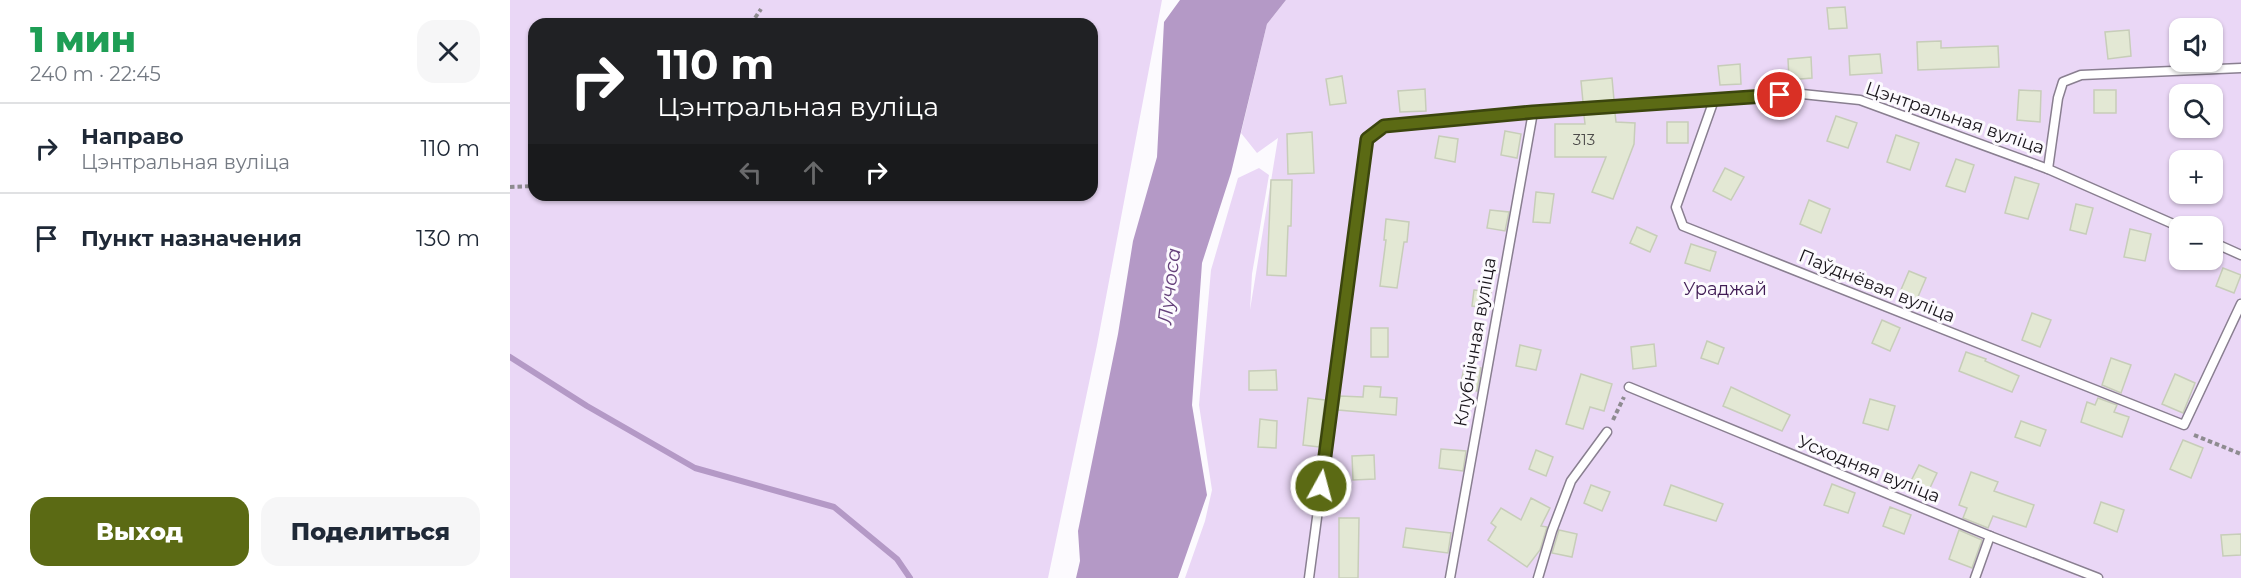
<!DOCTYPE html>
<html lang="ru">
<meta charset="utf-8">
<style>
:root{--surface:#fff;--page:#f6f6f7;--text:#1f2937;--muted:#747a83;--line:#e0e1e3;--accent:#5b6a14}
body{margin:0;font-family:Montserrat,sans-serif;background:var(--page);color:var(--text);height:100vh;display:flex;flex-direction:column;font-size:22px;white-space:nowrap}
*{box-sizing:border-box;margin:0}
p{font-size:20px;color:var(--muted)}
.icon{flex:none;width:33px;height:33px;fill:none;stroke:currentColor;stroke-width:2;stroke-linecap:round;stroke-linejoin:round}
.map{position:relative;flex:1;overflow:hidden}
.side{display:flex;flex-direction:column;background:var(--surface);width:510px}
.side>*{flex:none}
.hud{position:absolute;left:18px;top:18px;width:570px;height:183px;border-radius:18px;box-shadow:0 2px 4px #0004;background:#202124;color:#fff;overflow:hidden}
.controls{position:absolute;left:1659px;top:18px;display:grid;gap:12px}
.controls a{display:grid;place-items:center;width:54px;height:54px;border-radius:12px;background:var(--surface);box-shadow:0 2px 4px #0004;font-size:30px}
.pin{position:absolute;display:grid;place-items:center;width:51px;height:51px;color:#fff;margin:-26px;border:3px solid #fff;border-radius:50%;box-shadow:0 2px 6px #0007}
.me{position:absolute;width:66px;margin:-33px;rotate:7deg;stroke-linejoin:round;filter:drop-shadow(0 0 4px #0008)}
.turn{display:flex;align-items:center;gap:21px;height:126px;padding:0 30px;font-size:27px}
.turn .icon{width:78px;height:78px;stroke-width:2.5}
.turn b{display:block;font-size:42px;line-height:51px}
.lanes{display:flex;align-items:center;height:57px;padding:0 30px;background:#0003;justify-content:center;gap:30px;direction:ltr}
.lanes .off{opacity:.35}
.round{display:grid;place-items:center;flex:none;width:63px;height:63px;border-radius:18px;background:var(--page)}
.head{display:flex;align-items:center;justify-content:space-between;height:102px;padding:0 30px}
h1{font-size:36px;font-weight:800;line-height:45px;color:#1e9e55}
.cta{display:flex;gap:12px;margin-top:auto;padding:12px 30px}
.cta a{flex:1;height:69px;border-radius:18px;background:var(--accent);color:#fff;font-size:24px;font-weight:800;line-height:69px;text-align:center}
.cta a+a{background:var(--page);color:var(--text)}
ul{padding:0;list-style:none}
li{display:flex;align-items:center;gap:18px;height:90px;padding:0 30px;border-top:2px solid var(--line)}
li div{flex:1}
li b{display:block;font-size:22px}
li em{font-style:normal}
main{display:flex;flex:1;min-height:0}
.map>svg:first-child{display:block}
.green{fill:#ead7f6;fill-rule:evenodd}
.water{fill:#b499c6}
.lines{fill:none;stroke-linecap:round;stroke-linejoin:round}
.stream{stroke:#b499c6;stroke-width:6}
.building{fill:#e3e8d4;stroke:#c7cdb9;stroke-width:1.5}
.lane-casing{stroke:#897f90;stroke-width:11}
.path{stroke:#8e8b90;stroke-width:4;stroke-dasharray:4.5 3;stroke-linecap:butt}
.lane{stroke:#fff;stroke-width:8}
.route-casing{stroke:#3b450d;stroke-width:15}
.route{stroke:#5b6a14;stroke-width:10}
.labels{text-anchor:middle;stroke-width:6;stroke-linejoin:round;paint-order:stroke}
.number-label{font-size:15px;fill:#4c4a49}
.street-label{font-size:18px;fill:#19151b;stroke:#fcfafe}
.park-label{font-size:18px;fill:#401c54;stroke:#fcfafe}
.water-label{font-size:20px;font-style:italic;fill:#65417b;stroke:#fcfafe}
</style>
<main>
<section class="side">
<div class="head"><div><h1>1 мин</h1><p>240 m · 22:45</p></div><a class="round"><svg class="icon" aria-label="close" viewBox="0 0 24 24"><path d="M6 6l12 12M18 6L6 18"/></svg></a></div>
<ul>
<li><svg class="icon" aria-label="right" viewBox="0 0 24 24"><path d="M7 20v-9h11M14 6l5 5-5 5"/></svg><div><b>Направо</b><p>Цэнтральная вуліца</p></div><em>110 m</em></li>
<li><svg class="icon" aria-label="arrive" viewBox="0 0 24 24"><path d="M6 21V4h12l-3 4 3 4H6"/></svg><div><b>Пункт назначения</b></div><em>130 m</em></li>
</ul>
<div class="cta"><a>Выход</a><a>Поделиться</a></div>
</section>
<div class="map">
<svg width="1731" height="578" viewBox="0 0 1731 578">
<rect width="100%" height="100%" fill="#fcfafe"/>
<g class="green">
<path d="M0 0H652L587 345 538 578H0ZM24 24H582V195H24Z"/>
<path d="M776 0H1731V578H675L695 521 702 490 689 405 701 270 728 178 749 168 759 175 742 274 740 310 768 138 747 153 731 133 757 24ZM1670 28H1702V62H1670ZM1670 94H1702V128H1670ZM1670 160H1702V194H1670ZM1670 226H1702V260H1670Z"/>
</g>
<path class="water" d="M670 0H776L757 24 721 173 692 263 682 405 697 495 668 578H566L570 561 568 531 608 334 623 241 647 157 654 22Z"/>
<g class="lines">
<path class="stream" d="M0 357 77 406 185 468 324 507 387 559 400 578"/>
</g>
<g class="building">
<path d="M1335 7 1337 28 1319 29 1317 8Z"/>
<path d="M1619 30 1621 56 1598 59 1595 32Z"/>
<path d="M1431 41V48L1488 46 1489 67 1408 70 1407 42Z"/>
<path d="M1370 54 1372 73 1340 75 1339 56Z"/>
<path d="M1301 57 1302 78 1279 80 1278 59Z"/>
<path d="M1230 64 1231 84 1210 85 1208 66Z"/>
<path d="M832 76 836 103 820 105 816 79Z"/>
<path d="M1102 78 1104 100 1073 102 1071 81Z"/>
<path d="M915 89 916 111 890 112 888 91Z"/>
<path d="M1509 90 1531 91 1530 122 1507 120Z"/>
<rect x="1584" y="90" width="22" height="23"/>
<path d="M1105 113 1106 122 1125 123 1124 144 1103 199 1082 192 1096 157H1045V124H1075L1074 115Z"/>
<path d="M1326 116 1347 123 1338 148 1317 141Z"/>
<rect x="1157" y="122" width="21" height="21"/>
<path d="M995 131 1011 134 1007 158 991 155Z"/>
<path d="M802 132 804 173 778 174 777 134Z"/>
<path d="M1386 135 1409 143 1400 170 1377 162Z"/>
<path d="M929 136 948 139 945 162 925 158Z"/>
<path d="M1446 159 1464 165 1455 192 1436 186Z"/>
<path d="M1215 168 1234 177 1221 200 1203 191Z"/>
<path d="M1505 177 1529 184 1518 219 1495 213Z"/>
<path d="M761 180H782L781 226H778L776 276 757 275Z"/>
<path d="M1026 192 1044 194 1040 223 1023 222Z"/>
<path d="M1299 200 1320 209 1311 233 1290 224Z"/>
<path d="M1566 204 1583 208 1576 234 1560 230Z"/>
<path d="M980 210 999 212 995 231 977 228Z"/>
<path d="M876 219 899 222 897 242H894L887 288 870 286 876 240H874Z"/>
<path d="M1127 227 1147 236 1140 252 1120 243Z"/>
<path d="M1620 229 1641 234 1635 261 1614 257Z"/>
<path d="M1181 244 1206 252 1200 271 1175 263Z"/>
<path d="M1713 268 1731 275 1724 293 1706 286Z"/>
<path d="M1399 271 1416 278 1407 299 1390 292Z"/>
<path d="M964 290 981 292 979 308 962 306Z"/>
<path d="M1522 313 1541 320 1530 347 1512 340Z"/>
<path d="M1372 320 1390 328 1380 351 1362 343Z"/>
<rect x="861" y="328" width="17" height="29"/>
<path d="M1197 341 1214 348 1208 364 1191 358Z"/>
<path d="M1144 344 1146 366 1123 369 1121 347Z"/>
<path d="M1010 345 1031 350 1026 370 1006 366Z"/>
<path d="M1456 352 1476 359 1475 361 1509 376 1502 392 1449 371Z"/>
<path d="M1601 358 1621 365 1611 393 1592 385Z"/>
<path d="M955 364 971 368 967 391 950 387Z"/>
<path d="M766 370 767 390H739V371Z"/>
<path d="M1071 374 1102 384 1094 411 1080 407 1073 429 1056 424Z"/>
<path d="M1665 374 1685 383 1673 413 1652 404Z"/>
<path d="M854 386 871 387 870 397 887 398 886 415 828 410 830 396 853 397Z"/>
<path d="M1221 387 1280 415 1272 431 1213 406Z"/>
<path d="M798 398 815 400 809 447 793 445Z"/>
<path d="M1588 398 1607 405 1604 412 1619 417 1612 437 1571 422 1577 402 1585 405Z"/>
<path d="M1360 399 1385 406 1378 430 1353 423Z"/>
<path d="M750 419 767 421 766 448 748 447Z"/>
<path d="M1511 421 1536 430 1530 446 1505 437Z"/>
<path d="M1673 440 1693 448 1681 478 1660 469Z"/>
<path d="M931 449 956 451 953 471 929 468Z"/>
<path d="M1026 450 1043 457 1036 476 1019 469Z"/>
<path d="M864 455 865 479 843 480 842 456Z"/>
<path d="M1409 465 1427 473 1418 492 1400 483Z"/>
<path d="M1461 472 1488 482 1484 491 1524 505 1516 527 1483 516 1478 528 1453 518 1457 508 1449 505Z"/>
<path d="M1322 484 1345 493 1338 513 1314 505Z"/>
<path d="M1081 485 1100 492 1092 511 1074 503Z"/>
<path d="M1161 485 1213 504 1206 521 1154 505Z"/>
<path d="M1021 498 1040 508 1031 526 1037 527 1030 550 1017 567 978 540 986 527 981 523 991 508 1011 520Z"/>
<path d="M1591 502 1614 510 1607 532 1584 523Z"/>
<path d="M1380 507 1401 515 1394 534 1373 526Z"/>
<path d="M829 518H849L848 578H829Z"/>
<path d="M896 528 941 533 938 553 893 547Z"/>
<path d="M1049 530 1067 534 1062 557 1042 553Z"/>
<path d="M1449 530 1472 540 1462 568 1439 559Z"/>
<path d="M1731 534V555L1713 556 1711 535Z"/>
</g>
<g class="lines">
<defs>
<g id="lane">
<path d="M1204 100 1166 207 1173 226 1674 425 1731 304"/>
<path d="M1538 169 1548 98 1553 82 1571 75 1731 68"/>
<path d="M1702 242 1731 255"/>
<path d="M1119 387 1480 536 1588 578"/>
<path d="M799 578 857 139 874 126 1023 112 1292 94 1350 100 1538 169 1670 227"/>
<path d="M940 578 1023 112"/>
<path d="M1028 578 1042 531 1061 481 1097 432"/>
<path d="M1465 578 1480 536"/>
</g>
</defs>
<use href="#lane" class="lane-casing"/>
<g class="path">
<path d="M241 24 251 9"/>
<path d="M0 187 24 186"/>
<path d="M1103 420 1114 397"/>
<path d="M1684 435 1731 454"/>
</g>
<use href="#lane" class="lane"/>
</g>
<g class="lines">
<defs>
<path id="route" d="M811 486 857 139 874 126 1023 112 1270 95"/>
</defs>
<use href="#route" class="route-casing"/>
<use href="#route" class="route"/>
</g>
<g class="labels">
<g class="number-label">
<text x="1074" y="145">313</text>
</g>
<g class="street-label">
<text transform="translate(1445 118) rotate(19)" y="6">Цэнтральная вуліца</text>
<text transform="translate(1367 286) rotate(22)" y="6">Паўднёвая вуліца</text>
<text transform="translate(965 342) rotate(-80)" y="6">Клубнічная вуліца</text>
<text transform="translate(1359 469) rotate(22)" y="6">Усходняя вуліца</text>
</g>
<g class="park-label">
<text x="1215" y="295">Ураджай</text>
</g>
<g class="water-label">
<text transform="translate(659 286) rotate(-83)" y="7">Лучоса</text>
</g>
</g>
</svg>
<div class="controls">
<a><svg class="icon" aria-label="sound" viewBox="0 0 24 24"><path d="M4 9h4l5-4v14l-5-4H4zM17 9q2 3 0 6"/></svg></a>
<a><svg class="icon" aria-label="search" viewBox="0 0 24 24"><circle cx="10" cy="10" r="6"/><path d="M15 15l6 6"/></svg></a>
<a>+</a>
<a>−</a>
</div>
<div class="pin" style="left:1270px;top:95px;background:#d93025"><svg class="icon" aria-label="arrive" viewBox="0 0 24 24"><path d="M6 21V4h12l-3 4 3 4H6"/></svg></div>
<svg class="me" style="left:811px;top:486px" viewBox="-20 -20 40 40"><circle r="17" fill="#5b6a14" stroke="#fff" stroke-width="3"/><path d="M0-11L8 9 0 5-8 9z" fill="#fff"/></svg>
<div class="hud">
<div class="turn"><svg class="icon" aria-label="right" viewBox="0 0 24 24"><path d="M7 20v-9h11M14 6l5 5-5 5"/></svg><div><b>110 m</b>Цэнтральная вуліца</div></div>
<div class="lanes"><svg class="icon off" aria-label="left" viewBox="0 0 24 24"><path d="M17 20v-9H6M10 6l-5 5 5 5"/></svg><svg class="icon off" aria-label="ahead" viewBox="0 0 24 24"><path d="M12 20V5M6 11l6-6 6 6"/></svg><svg class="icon" aria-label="right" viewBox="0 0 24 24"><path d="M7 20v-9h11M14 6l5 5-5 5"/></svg></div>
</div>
</div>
</main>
